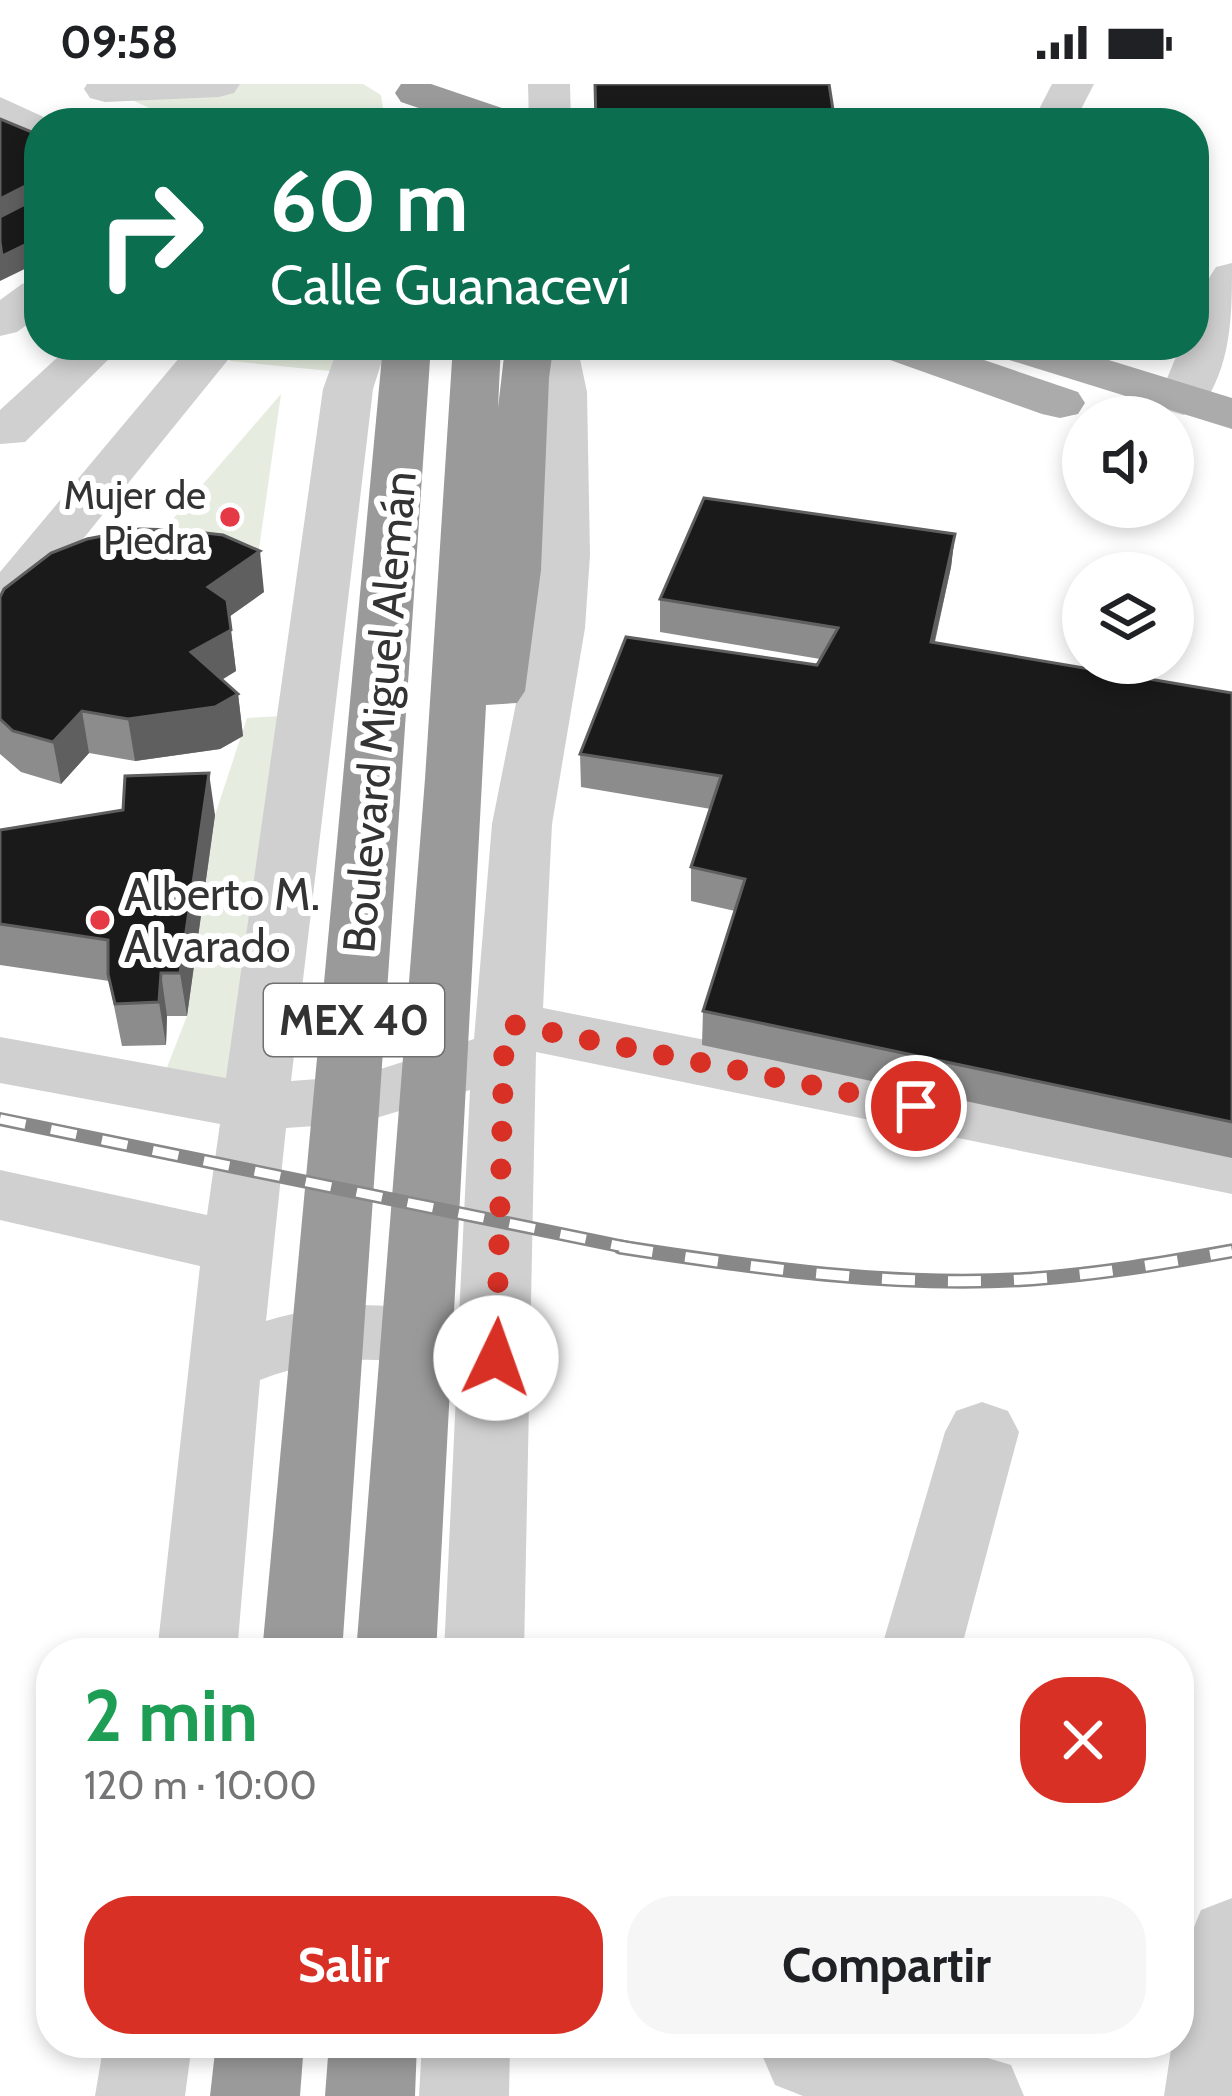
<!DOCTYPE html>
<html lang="es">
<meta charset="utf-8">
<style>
:root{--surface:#fff;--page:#f6f6f6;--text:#202124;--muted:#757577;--accent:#d93025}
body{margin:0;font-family:Cabin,sans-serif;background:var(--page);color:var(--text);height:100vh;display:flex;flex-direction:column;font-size:45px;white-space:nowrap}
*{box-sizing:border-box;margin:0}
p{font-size:39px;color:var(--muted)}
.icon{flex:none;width:66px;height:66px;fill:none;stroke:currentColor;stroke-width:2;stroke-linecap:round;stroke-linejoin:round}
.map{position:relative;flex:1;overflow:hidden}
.details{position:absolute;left:36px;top:1554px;width:1158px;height:420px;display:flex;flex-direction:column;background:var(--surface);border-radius:48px;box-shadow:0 6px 18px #0003}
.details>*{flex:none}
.banner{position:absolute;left:24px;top:24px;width:1185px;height:252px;border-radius:48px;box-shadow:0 6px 18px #0003;background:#0b6e4f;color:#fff;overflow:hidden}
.controls{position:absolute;left:1062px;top:312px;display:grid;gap:24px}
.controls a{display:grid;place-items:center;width:132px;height:132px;border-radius:50%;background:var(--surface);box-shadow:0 6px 18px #0003;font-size:60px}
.pin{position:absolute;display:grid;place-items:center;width:102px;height:102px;color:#fff;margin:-51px;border:6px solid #fff;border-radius:50%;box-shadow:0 3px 12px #0007}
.me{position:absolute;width:132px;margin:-66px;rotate:3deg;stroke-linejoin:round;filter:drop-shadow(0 0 9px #0008)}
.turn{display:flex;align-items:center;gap:42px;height:252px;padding:0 48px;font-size:54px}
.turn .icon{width:156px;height:156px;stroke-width:2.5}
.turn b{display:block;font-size:84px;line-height:102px}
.round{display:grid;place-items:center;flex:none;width:126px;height:126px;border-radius:48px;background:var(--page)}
.summary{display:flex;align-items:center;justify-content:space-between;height:204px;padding:0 48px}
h1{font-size:72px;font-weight:700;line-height:90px;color:#1e9e55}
.button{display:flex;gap:24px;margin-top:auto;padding:24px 48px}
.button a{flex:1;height:138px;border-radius:48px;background:var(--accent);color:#fff;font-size:48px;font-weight:700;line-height:138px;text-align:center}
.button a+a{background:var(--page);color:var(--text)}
.status{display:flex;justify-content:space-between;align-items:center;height:84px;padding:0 60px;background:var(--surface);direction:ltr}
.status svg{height:33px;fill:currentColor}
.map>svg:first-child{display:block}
.green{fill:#e6ecdf}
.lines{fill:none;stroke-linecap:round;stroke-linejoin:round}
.minor{fill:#d0d0d0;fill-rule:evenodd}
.major{fill:#ababab;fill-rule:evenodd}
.highway{fill:#9a9a9a;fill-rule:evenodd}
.rail-far1-casing{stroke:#888;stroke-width:14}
.rail-casing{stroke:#888;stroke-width:15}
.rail-far1{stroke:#fff;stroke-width:9;stroke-dasharray:26;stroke-linecap:butt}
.rail{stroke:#fff;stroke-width:10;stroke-dasharray:33;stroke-linecap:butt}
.wall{fill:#8c8c8c}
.shaded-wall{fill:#5f5f5f}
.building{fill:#1a1a1a;stroke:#5f5f5f;stroke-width:3}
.route{stroke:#d93025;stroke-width:21;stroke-dasharray:0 37.8}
.poi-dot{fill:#e63946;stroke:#fff;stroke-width:4.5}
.labels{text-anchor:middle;stroke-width:12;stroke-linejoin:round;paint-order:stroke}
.far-poi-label{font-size:39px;fill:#333;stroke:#fff;text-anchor:end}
.shield{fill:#fff;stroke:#707070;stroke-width:3}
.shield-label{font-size:42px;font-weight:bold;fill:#333}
.street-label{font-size:45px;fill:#333;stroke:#fff}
.poi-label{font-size:45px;fill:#333;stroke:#fff;text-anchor:start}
</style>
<div class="status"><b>09:58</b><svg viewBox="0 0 49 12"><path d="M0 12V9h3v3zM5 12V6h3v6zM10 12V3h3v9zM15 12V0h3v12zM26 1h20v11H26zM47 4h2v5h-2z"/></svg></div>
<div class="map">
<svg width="1232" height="2012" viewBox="0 0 1232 2012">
<rect width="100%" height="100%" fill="#fff"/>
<g class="green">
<path d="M97 0H363L381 11 383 24 378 39H182Z"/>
<path d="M240 261H352L340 288 230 277Z"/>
<path d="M281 310 259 465 159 451Z"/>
<path d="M302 631 246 1014 164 991 187 932 215 731 247 634Z"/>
</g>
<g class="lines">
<g class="minor">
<path d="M87 0H240L234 9 219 13 105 18 90 14 84 5Z"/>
<path d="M528 0H570L571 39H529Z"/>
<path d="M1052 0H1094L1074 39H1032Z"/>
<path d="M0 13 57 39H39V57L0 42Z"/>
<path d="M1232 179C1232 232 1232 281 1200 326L1183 331 1166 326 1158 316 1181 261H1194C1194 232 1199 208 1216 183Z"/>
<path d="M39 196V232L17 248 0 252V216L22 200Z"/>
<path d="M71 261H123L25 358 0 360V326Z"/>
<path d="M190 261H240L19 534 0 538V488Z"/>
<path d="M339 261H387L373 305 291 997 359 992 474 955 492 740 531 544 536 471 537 308 529 261H577L587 308 590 471 585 544 552 740 543 924 1232 1060V1110L536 968 524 1569H444L457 1289C389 1270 326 1271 260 1296L237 1569H157L200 1182 0 1136V1086L207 1131 220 1040 0 999V953L226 994 323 305ZM470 1006 459 1234C392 1216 332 1217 266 1237L286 1044 359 1039Z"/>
<path d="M982 1318 1008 1327 1019 1348 960 1569H880L945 1348 956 1327Z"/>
<path d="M1232 1814V2012H1164L1172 1959H1179C1179 1913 1182 1868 1201 1826Z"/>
<path d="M104 1959H192L185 2012H95Z"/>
<path d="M422 1959H510L509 2012H419Z"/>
<path d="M768 1959H938L1011 1981 1024 2012H803L775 2001 762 1971Z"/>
</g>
<g class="major">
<path d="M869 261H940L1078 308 1085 319 1078 330 1060 334 1042 330 876 271Z"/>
<path d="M986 261H1060L1232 314V345L993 271Z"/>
</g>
<g class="highway">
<path d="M401 0H431L520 30 526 39H463L401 18 395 9Z"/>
<path d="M383 261H431L342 1569H262Z"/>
<path d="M453 261H501L498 324 504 272 511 261H560L552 272 549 294 541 486 525 607 517 619 486 621 436 1569H356L425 695Z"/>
<path d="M216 1959H304L300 2012H210Z"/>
<path d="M329 1959H417L415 2012H325Z"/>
</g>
<defs>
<path id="rail-far1" d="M0 1035 639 1166"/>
<path id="rail" d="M620 1163C756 1184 894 1204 1032 1195 1100 1190 1165 1179 1232 1167"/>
</defs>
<use href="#rail-far1" class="rail-far1-casing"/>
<use href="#rail" class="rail-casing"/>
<use href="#rail-far1" class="rail-far1"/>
<use href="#rail" class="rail"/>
</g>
<g class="wall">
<path d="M955 450 951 483 935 558 1232 609V1074L702 961 703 927 735 827 691 817V783L711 725 581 703 580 670 817 581 820 575 660 548V515Z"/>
<path d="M264 508 229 533 236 587 222 596 238 610 243 652 220 665 135 677 89 669 61 700 21 688 0 670V513Z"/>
<path d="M215 731 187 932H167L166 961 122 962 109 897 0 881V746Z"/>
</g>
<g class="shaded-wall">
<path d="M39 95V136L0 156V115Z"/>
<path d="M39 154V178L0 197V158Z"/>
<path d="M955 450 951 483 927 591 931 558Z"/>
<path d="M260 467 264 508 213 544 208 503Z"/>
<path d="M231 546 236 587 197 610 191 568Z"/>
<path d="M238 610 243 652 220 665 135 677 128 635Z"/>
<path d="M82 627 89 669 61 700 53 658Z"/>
<path d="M209 689 215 731 187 932 180 889Z"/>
<path d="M161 889 167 932 166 961 159 918Z"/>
</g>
<g class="building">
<path d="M595 0H829L835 39H596Z"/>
<path d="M0 35 39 51V95L0 115Z"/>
<path d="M39 113V154L2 172 0 158V133Z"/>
<path d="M704 414 955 450 931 558 1232 609V1038L703 927 745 795 691 783 721 692 580 670 626 553 817 581 838 544 660 515Z"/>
<path d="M139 445 179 446 223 451 260 467 208 503 227 516 231 546 191 568 238 610 215 623 128 635 82 627 53 658 13 647 0 635V513L4 505 51 469 87 455Z"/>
<path d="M209 689 180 889H161L159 918 115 920 108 890V856L0 840V746L123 726 125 692Z"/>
</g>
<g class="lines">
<path class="route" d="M496 1274 504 964 510 940 916 1022"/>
</g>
<g class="poi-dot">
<circle cx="230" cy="433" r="12"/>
<circle cx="100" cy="836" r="12"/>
</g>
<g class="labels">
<g class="far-poi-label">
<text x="206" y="425">Mujer de<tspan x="206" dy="45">Piedra</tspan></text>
</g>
<rect class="shield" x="264" y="900" width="180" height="72" rx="9"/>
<g class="shield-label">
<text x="354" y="951">MEX 40</text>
</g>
<g class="street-label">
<text transform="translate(379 628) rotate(-85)" y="16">Boulevard Miguel Alemán</text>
</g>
<g class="poi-label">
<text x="124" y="826">Alberto M.<tspan x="124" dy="52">Alvarado</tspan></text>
</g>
</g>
</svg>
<div class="controls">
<a><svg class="icon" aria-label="sound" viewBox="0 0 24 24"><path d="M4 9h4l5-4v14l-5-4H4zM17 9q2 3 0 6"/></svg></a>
<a><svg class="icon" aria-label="layers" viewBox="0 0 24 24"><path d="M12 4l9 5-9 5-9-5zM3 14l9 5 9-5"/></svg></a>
</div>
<div class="pin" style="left:916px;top:1022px;background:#d93025"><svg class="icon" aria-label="arrive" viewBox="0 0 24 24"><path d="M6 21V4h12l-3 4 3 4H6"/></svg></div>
<svg class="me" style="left:496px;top:1274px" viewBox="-20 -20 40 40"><circle r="19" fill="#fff"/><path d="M0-13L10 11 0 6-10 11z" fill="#d93025"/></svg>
<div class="banner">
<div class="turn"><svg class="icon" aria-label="right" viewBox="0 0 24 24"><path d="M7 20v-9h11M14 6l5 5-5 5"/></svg><div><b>60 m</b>Calle Guanaceví</div></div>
</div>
<section class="details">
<div class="summary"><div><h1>2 min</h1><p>120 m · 10:00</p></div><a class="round" style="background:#d93025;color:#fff"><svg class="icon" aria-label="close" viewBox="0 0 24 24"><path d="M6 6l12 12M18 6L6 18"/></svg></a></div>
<div class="button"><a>Salir</a><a>Compartir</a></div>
</section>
</div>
